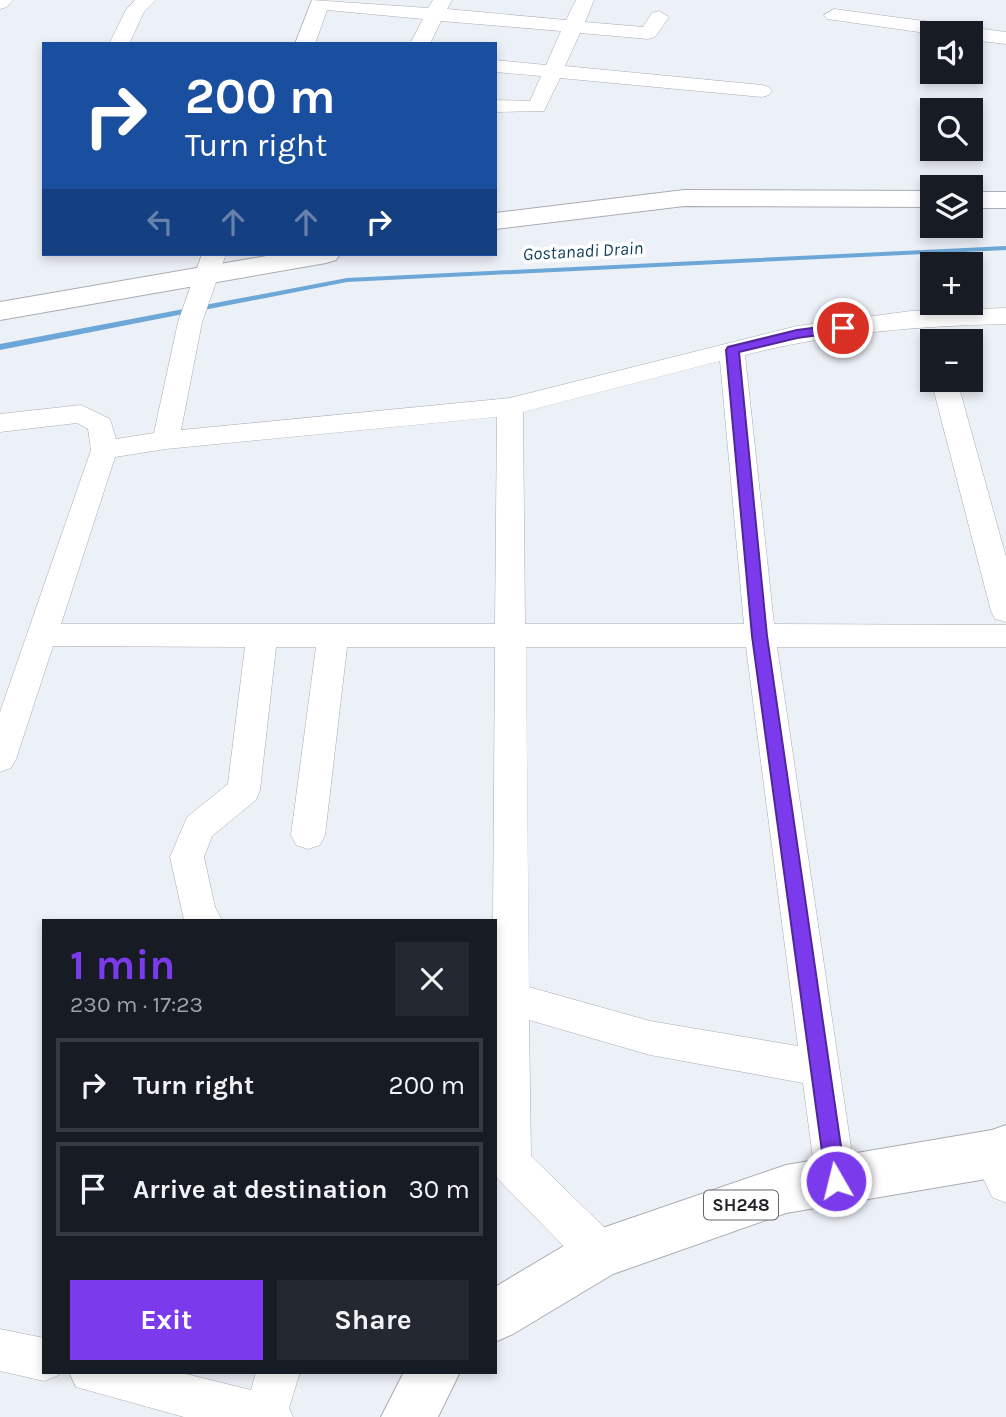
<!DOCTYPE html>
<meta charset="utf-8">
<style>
:root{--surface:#171b24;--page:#242831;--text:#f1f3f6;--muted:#9ea1a6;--line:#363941;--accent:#7c3aed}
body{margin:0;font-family:Karla,sans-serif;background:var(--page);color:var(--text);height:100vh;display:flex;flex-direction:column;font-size:26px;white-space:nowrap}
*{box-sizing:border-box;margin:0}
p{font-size:23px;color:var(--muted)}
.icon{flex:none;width:38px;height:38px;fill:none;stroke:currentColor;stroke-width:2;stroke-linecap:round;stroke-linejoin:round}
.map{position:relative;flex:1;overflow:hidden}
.sheet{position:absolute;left:42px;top:919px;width:455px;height:455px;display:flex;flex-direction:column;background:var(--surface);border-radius:0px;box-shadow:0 4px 10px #0003}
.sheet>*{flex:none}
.hud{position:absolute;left:42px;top:42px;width:455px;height:214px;border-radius:0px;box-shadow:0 4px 10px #0003;background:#1a4fa0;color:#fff;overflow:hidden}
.controls{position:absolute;left:920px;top:21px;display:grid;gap:14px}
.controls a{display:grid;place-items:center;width:63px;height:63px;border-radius:0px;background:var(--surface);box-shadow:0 4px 10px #0003;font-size:35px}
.pin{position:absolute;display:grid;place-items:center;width:60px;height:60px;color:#fff;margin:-30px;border:4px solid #fff;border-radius:50%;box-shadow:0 2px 7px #0007}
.me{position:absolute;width:77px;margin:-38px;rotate:352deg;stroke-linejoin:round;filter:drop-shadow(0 0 5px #0008)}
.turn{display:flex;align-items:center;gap:24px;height:147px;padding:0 28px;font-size:32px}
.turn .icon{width:91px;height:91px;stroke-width:2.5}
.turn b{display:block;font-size:49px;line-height:60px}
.lanes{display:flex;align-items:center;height:66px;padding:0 28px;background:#0003;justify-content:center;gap:35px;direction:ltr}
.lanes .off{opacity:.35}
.round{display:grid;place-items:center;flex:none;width:74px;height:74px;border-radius:0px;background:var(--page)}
.summary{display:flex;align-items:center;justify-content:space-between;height:119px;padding:0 28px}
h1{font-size:42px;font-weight:700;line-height:52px;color:var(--accent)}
.action{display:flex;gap:14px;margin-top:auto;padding:14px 28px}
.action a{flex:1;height:80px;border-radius:0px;background:var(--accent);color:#fff;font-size:28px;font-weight:700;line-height:80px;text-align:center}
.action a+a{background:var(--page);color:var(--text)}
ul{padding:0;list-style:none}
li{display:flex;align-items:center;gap:21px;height:94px;margin:0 14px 10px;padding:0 14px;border:4px solid var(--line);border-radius:0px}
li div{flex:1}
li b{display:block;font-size:26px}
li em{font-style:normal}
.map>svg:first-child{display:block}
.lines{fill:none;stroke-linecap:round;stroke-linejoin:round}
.stream{fill:#6da7d7;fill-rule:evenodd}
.street-casing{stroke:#a9acb3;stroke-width:1}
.secondary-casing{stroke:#a9acb3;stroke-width:2}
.primary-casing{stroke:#a9acb3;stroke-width:2}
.street{fill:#fff;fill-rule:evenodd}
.secondary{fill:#fff;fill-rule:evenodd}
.primary{fill:#fff;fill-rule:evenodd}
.route{fill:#7c3aed;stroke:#51269a;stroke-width:2}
.labels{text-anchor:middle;stroke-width:7;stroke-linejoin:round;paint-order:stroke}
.far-water-label{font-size:18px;font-style:italic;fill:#0e3c5c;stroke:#fff}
.shield{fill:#fff;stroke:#656668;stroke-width:2}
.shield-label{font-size:18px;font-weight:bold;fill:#232427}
</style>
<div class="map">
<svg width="1006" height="1417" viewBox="0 0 1006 1417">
<rect width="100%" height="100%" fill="#ecf0f7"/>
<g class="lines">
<path class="stream" d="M1006 246V250L347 282 0 350V344L347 278Z"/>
<defs>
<g id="street">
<path d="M0 0H13L7 7 0 9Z"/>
<path d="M135 0H156L144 12 129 44H109L126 10Z"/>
<path d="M312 0 428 8 433 0H452L447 9 566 20 576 0H594L585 22 643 27 652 13 659 11 669 17 655 37 648 39 580 33 565 66 762 85 769 87 772 91 769 95 762 97 560 78 544 111 495 112V100L530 101 541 76 495 72V60L546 65 561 31 441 21 430 44H410L423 19 327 10 315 44H295Z"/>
<path d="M834 9 1006 32V44L971 40V33L933 34 827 19 824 15Z"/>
<path d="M202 254H226L202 322 181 430 510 398 797 326 911 311 1006 308V324C917 326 831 333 745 355L774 624 1006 625V647H777L856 1181 850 1195 836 1201 822 1195 816 1181 803 1083 650 1055 529 1020 531 1156 615 1238 621 1253 615 1268 600 1274 585 1268 497 1178 495 920H493L495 647H347L325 835 320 845 308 849 296 845 291 835 316 647H276L260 790 256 800 212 836 204 857 215 907 222 920H184L170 857 187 817 228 784 245 647 53 646 16 759 11 768 0 772V712L91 450 88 429 77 423 0 432V414L81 405 110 419 116 439 154 433 178 322ZM720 361 744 624H525L523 412ZM497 417 495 624H61L115 457 166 449ZM526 647H746L798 1046 650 1021 529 987Z"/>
<path d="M933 378V380H957L1006 557V622L995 619 991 611 931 380Z"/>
<path d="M992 1135 1006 1140V1203L992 1197 972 1154 978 1140Z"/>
<path d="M0 1329 44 1338V1372H61L59 1375 44 1381 0 1371Z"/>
<path d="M69 1372H178L251 1390 256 1372H300L289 1408 293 1417H184L76 1387Z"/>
</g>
<g id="secondary">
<path d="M684 190 933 191V207L684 206 495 229V213Z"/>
<rect x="971" y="192" width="35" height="16"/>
<path d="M278 254H340L336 260 326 263 0 320V302Z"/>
</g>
<g id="primary">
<path d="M1006 1125V1173L992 1178 786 1213 613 1274 513 1334 495 1342V1287L582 1235 786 1165 992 1130Z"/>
<path d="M404 1372H460L438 1417H381Z"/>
</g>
</defs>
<use href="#street" class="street-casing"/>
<use href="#secondary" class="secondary-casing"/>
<use href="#primary" class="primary-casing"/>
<use href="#street" class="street"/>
<use href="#secondary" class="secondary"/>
<use href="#primary" class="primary"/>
</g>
<path class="route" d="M843 324 849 328 847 331 797 338 739 352 767 636 846 1181 843 1188 836 1191 829 1188 826 1181 752 636 726 350 728 347 797 330Z"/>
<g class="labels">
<g class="far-water-label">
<text transform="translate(583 251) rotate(-3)" y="6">Gostanadi Drain</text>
</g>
<rect class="shield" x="704" y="1190.5" width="74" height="29" rx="5"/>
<g class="shield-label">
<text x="741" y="1211">SH248</text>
</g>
</g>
</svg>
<div class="controls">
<a><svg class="icon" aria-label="sound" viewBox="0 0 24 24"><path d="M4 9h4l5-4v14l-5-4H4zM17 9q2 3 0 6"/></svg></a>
<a><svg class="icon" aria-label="search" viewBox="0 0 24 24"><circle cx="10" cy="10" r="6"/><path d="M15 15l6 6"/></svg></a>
<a><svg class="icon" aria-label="layers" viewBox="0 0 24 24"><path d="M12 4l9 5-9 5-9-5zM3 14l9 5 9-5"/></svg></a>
<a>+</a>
<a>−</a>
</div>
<div class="pin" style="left:843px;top:328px;background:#d93025"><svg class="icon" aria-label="arrive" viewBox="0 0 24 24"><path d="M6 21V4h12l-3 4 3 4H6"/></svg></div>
<svg class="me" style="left:836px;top:1181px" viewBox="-20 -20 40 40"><circle r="17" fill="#7c3aed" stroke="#fff" stroke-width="3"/><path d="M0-11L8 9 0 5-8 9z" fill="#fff"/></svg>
<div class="hud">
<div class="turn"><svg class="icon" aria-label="right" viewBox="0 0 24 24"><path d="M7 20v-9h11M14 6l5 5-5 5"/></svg><div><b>200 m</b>Turn right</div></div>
<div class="lanes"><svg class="icon off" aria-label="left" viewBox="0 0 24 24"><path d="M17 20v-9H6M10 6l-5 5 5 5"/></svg><svg class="icon off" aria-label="ahead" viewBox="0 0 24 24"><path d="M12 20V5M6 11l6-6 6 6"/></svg><svg class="icon off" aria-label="ahead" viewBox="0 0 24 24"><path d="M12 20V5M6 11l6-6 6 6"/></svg><svg class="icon" aria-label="right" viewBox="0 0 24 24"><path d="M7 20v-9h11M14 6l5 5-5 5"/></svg></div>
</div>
<section class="sheet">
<div class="summary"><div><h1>1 min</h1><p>230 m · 17:23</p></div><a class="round"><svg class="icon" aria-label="close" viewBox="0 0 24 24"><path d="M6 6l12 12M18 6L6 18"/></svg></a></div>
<ul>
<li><svg class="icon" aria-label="right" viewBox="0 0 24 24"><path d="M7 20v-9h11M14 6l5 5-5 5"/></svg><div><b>Turn right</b></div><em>200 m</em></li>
<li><svg class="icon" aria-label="arrive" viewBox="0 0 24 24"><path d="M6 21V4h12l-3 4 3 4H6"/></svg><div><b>Arrive at destination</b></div><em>30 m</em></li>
</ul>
<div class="action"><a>Exit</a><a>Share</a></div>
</section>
</div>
